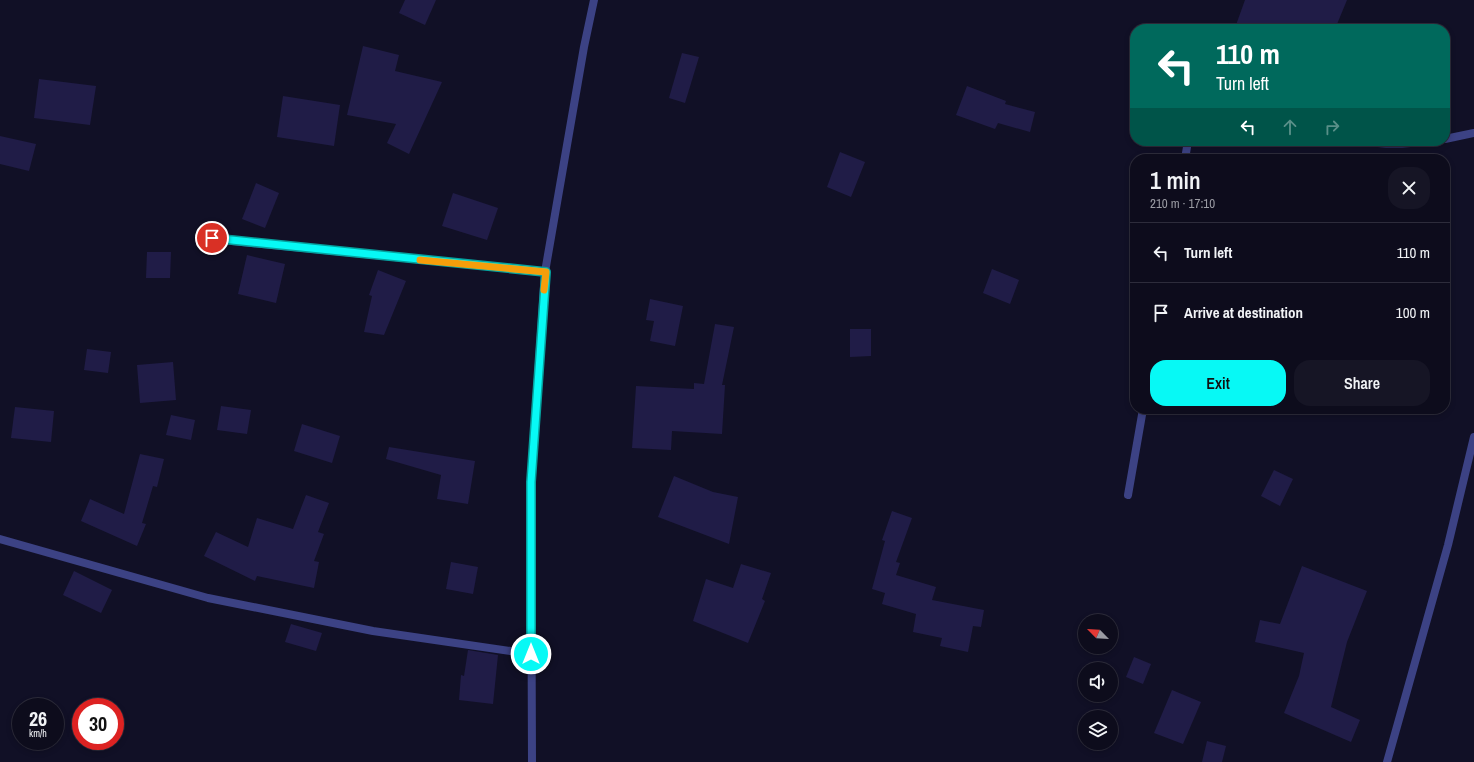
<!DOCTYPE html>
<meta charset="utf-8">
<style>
:root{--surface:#0d0c1c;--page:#161525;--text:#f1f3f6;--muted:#9a9ba3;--line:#2d2c3b;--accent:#07f9f5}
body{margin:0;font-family:"Archivo Narrow",sans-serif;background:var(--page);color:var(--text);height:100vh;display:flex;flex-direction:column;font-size:15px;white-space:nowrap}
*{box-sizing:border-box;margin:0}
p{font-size:13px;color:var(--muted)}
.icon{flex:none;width:22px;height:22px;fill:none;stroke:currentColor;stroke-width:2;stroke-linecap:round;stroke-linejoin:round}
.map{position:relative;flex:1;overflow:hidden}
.panel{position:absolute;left:1130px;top:154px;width:320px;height:260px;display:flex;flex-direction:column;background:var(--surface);border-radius:16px;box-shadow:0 2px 6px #0003,0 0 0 1px var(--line)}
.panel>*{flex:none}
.banner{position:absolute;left:1130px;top:24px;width:320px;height:122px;border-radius:16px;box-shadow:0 2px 6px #0003,0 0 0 1px var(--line);background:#00695c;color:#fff;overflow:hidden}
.needle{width:26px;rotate:294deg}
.tools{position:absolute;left:1078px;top:614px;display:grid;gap:8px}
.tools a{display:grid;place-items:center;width:40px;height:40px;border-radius:50%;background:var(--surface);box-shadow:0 2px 6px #0003,0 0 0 1px var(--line);font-size:20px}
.speed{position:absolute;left:12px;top:698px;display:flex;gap:8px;font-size:20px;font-weight:700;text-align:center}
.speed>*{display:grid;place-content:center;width:52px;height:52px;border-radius:50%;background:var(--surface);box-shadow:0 2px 6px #0003,0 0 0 1px var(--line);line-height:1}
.speed small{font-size:10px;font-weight:400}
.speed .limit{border:6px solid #d22;background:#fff;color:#111}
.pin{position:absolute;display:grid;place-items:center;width:34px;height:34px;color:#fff;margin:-17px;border:2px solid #fff;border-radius:50%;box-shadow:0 1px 4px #0007}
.me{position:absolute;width:44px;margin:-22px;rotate:0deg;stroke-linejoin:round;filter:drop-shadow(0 0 3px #0008)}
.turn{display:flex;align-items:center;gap:14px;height:84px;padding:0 20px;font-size:18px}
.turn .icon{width:52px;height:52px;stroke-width:2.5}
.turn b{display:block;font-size:28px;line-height:34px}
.lanes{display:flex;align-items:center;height:38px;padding:0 20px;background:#0003;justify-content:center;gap:20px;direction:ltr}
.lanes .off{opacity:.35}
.round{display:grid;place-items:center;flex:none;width:42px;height:42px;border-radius:16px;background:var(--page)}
.head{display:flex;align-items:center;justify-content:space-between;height:68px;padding:0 20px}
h1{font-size:24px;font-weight:600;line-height:30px}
.button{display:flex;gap:8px;margin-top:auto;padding:8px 20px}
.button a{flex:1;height:46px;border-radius:16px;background:var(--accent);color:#111;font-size:16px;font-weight:600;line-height:46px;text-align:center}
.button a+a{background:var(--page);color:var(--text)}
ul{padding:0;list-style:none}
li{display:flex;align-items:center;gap:12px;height:60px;padding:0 20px;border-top:1px solid var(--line)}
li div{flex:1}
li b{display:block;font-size:15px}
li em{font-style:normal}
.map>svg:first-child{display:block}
.building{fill:#201c47}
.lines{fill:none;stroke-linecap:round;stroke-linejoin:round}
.minor{stroke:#3c4284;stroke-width:8}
.tertiary{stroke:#3c4284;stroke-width:8}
.route-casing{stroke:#05a29f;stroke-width:10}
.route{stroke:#07f9f5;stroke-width:7}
.slow{stroke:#f59e0b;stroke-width:7}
</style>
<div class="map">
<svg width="1474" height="762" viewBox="0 0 1474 762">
<rect width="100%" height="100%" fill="#111026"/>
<g class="building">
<path d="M405 0H436L425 25 399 13Z"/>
<path d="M1245 0H1347L1335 29H1248L1236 25Z"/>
<path d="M363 46 399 55 395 71 442 82 409 154 387 143 396 124 347 115Z"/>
<path d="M682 53 699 57 685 103 669 98Z"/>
<path d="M39 79 96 86 90 125 34 118Z"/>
<path d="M967 86 1006 101 1005 104 1035 112 1030 132 998 123 995 129 956 115Z"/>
<path d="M283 96 340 105 334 146 277 137Z"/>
<path d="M0 136 36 144 29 171 0 164Z"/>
<path d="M840 152 865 162 851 197 827 187Z"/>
<path d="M256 183 279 193 265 228 242 219Z"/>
<path d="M453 193 498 208 487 240 442 226Z"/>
<path d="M147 252H171L170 278H146Z"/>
<path d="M247 255 285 264 276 303 238 294Z"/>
<path d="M992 269 1019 280 1010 304 983 293Z"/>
<path d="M378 270 406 281 384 335 364 332 372 296 369 295Z"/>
<path d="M650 299 683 306 675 346 650 341 654 321 646 320Z"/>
<path d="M715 324 734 327 722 385H725L722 434 672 431 671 450 632 448 636 386 694 389V383L704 384Z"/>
<path d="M850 329H871V356L850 357Z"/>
<path d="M87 349 111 352 108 373 84 370Z"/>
<path d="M173 362 176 400 140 403 137 365Z"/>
<path d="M221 406 251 410 247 434 217 430Z"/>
<path d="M15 407 54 411 51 442 11 438Z"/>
<path d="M171 415 195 420 191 440 166 435Z"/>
<path d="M302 424 340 436 332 463 294 451Z"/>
<path d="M389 447 475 461 468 504 437 499 441 475 386 459Z"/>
<path d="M140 454 164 459 157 487 153 486 142 523 146 524 137 546 81 521 90 499 124 514Z"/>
<path d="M1274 470 1293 479 1280 506 1261 496Z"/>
<path d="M674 476 713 492 738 497 729 544 658 517Z"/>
<path d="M306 495 329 503 318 532 324 534 314 561 319 562 314 588 257 576 255 581 204 556 216 532 248 547 257 518 293 529Z"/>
<path d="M892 511 912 518 896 562 900 563 896 575 936 587 932 600 984 610 981 627 973 626 968 652 940 646 942 638 913 632 916 614 882 604 885 593 872 589 885 541 882 540Z"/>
<path d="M451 562 478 567 473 594 446 589Z"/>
<path d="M741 564 771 573 762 599 765 601 748 643 693 621 706 579 733 588Z"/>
<path d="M1302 566 1367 591 1347 642 1331 707 1360 720 1351 742 1284 713 1299 676 1304 653 1255 642 1260 620 1280 624Z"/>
<path d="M74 571 112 590 101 613 63 595Z"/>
<path d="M291 624 322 633 316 651 285 642Z"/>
<path d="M468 650 498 655 493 704 459 700 461 675 464 676Z"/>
<path d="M1134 657 1151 664 1143 684 1126 677Z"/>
<path d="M1172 690 1201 702 1183 744 1154 733Z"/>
<path d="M1207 741 1226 746 1222 762H1202Z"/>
</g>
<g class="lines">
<g class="minor">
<path d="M1445 139 1474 133"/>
<path d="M1364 141C1385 145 1407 144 1429 141"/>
<path d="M1185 159 1188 141"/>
<path d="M212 239 545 272"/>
<path d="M1128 495 1143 409"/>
<path d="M0 539 208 598 373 631 531 654"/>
<path d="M532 762 531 482 545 272 584 47 594 0"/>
</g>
<path class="tertiary" d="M1387 762 1448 545 1474 437"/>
</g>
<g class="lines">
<defs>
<path id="route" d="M212 238 546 272 531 482V654"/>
</defs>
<use href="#route" class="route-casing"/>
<use href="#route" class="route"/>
<path class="slow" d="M420 260 546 272 544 290"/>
</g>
</svg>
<div class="tools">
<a><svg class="needle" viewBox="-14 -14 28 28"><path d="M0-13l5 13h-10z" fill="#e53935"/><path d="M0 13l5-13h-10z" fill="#9a9ba3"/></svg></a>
<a><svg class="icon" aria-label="sound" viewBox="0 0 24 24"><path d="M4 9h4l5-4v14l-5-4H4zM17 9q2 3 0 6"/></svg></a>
<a><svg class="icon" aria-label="layers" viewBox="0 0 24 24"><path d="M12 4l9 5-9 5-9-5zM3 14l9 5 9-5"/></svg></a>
</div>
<div class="speed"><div>26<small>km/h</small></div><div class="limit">30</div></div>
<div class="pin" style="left:212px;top:238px;background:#d93025"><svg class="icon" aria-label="arrive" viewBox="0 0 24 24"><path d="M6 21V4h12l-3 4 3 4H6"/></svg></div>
<svg class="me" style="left:531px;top:654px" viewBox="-20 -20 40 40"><circle r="17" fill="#07f9f5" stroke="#fff" stroke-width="3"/><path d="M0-11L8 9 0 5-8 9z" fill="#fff"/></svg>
<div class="banner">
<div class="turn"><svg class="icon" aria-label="left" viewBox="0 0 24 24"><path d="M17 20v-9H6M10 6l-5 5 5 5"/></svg><div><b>110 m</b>Turn left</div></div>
<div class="lanes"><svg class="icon" aria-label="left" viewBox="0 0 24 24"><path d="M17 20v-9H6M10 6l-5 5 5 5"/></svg><svg class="icon off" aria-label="ahead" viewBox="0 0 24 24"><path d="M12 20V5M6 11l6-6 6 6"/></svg><svg class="icon off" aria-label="right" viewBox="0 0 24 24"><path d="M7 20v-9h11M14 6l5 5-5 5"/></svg></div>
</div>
<section class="panel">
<div class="head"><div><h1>1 min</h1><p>210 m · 17:10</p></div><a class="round"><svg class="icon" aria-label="close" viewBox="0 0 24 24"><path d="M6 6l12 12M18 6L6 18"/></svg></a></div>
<ul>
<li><svg class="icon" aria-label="left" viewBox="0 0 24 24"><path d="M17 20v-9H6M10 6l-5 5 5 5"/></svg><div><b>Turn left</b></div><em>110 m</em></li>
<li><svg class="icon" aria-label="arrive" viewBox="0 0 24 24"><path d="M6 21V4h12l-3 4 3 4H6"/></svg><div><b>Arrive at destination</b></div><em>100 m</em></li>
</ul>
<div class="button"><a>Exit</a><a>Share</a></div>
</section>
</div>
